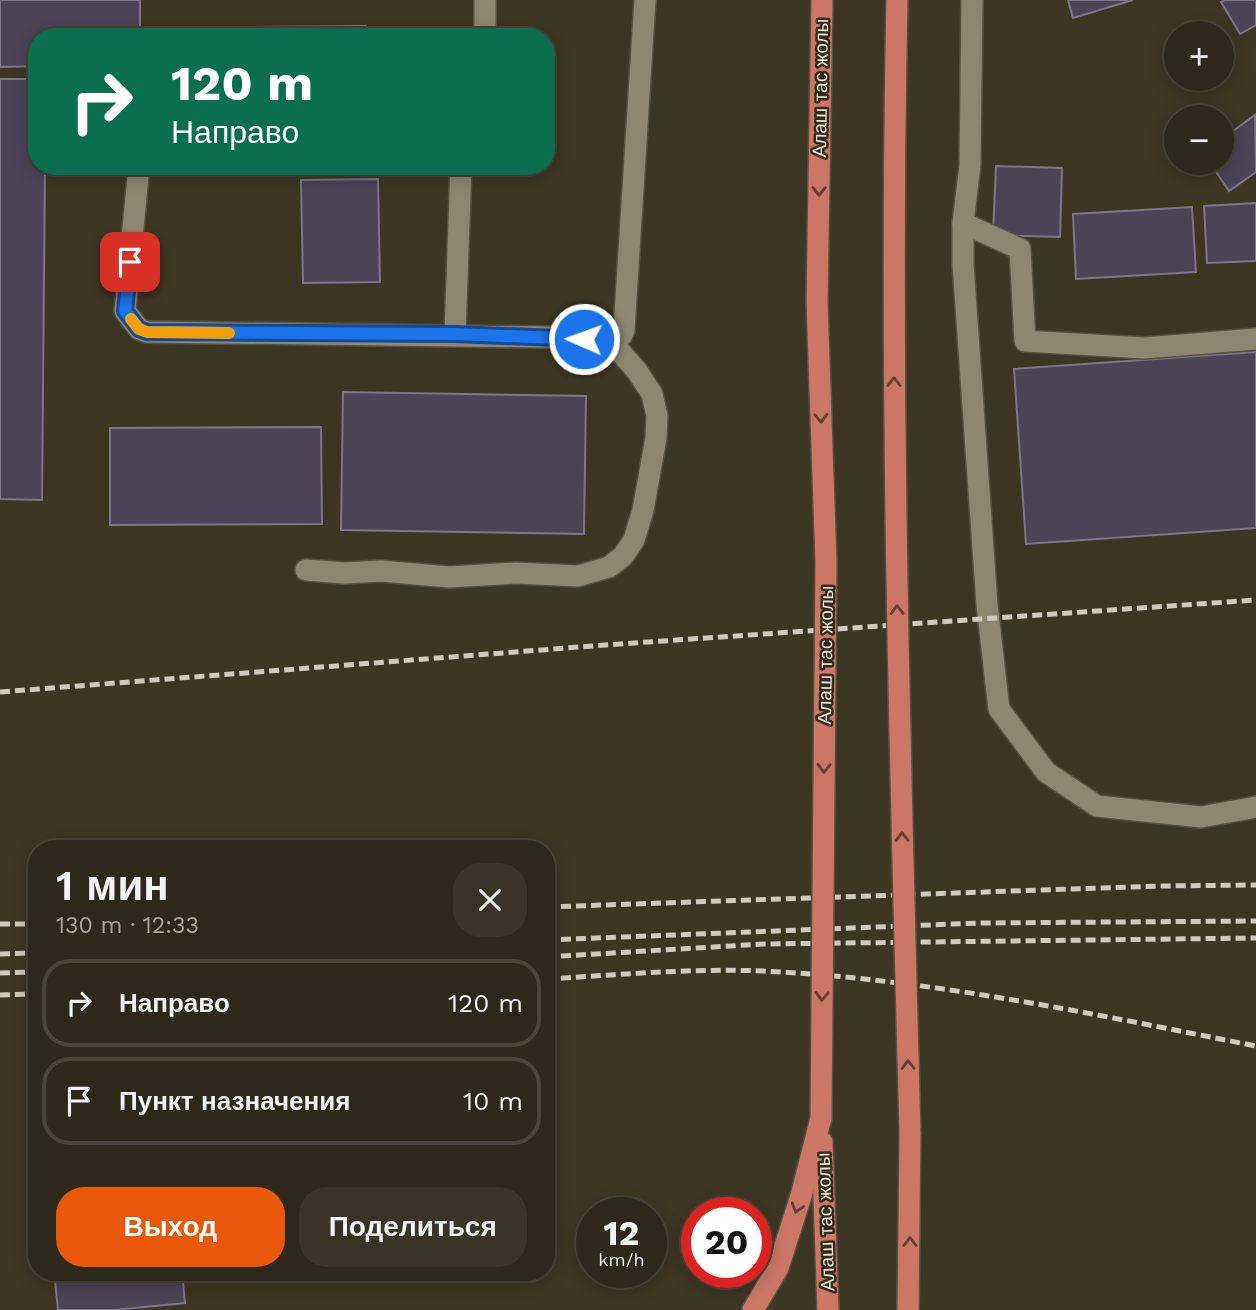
<!DOCTYPE html>
<html lang="ru">
<meta charset="utf-8">
<style>
:root{--surface:#2e281a;--page:#3a3427;--text:#f1f3f6;--muted:#a7a6a2;--line:#494439;--accent:#ea580c}
body{margin:0;font-family:"Work Sans",sans-serif;background:var(--page);color:var(--text);height:100vh;display:flex;flex-direction:column;font-size:26px;white-space:nowrap}
*{box-sizing:border-box;margin:0}
p{font-size:23px;color:var(--muted)}
.icon{flex:none;width:38px;height:38px;fill:none;stroke:currentColor;stroke-width:2;stroke-linecap:round;stroke-linejoin:round}
.map{position:relative;flex:1;overflow:hidden}
.details{position:absolute;left:28px;top:840px;width:527px;height:441px;display:flex;flex-direction:column;background:var(--surface);border-radius:28px;box-shadow:0 4px 18px #0003,0 0 0 2px var(--line)}
.details>*{flex:none}
.hud{position:absolute;left:28px;top:28px;width:527px;height:147px;border-radius:28px;box-shadow:0 4px 18px #0003,0 0 0 2px var(--line);background:#0b6e4f;color:#fff;overflow:hidden}
.fabs{position:absolute;left:1164px;top:21px;display:grid;gap:14px}
.fabs a{display:grid;place-items:center;width:70px;height:70px;border-radius:50%;background:var(--surface);box-shadow:0 4px 18px #0003,0 0 0 2px var(--line);font-size:35px}
.speed{position:absolute;left:576px;top:1197px;display:flex;gap:14px;font-size:35px;font-weight:700;text-align:center}
.speed>*{display:grid;place-content:center;width:91px;height:91px;border-radius:50%;background:var(--surface);box-shadow:0 4px 18px #0003,0 0 0 2px var(--line);line-height:1}
.speed small{font-size:18px;font-weight:400}
.speed .limit{border:10px solid #d22;background:#fff;color:#111}
.pin{position:absolute;display:grid;place-items:center;width:60px;height:60px;color:#fff;margin:-30px;border-radius:14px;box-shadow:0 4px 10px #0006}
.me{position:absolute;width:77px;margin:-38px;rotate:272deg;stroke-linejoin:round;filter:drop-shadow(0 0 5px #0008)}
.turn{display:flex;align-items:center;gap:24px;height:147px;padding:0 28px;font-size:32px}
.turn .icon{width:91px;height:91px;stroke-width:2.5}
.turn b{display:block;font-size:49px;line-height:60px}
.round{display:grid;place-items:center;flex:none;width:74px;height:74px;border-radius:28px;background:var(--page)}
.summary{display:flex;align-items:center;justify-content:space-between;height:119px;padding:0 28px}
h1{font-size:42px;font-weight:600;line-height:52px}
.cta{display:flex;gap:14px;margin-top:auto;padding:14px 28px}
.cta a{flex:1;height:80px;border-radius:28px;background:var(--accent);color:#fff;font-size:28px;font-weight:600;line-height:80px;text-align:center}
.cta a+a{background:var(--page);color:var(--text)}
ul{padding:0;list-style:none}
li{display:flex;align-items:center;gap:21px;height:88px;margin:0 14px 10px;padding:0 14px;border:4px solid var(--line);border-radius:28px}
li div{flex:1}
li b{display:block;font-size:26px}
li em{font-style:normal}
.map>svg:first-child{display:block}
.building{fill:#4c4456;stroke:#7e7589;stroke-width:2}
.lines{fill:none;stroke-linecap:round;stroke-linejoin:round}
.minor-casing{stroke:#585142;stroke-width:24}
.major-casing{stroke:#585142;stroke-width:24}
.minor{stroke:#8e8671;stroke-width:21}
.major{stroke:#cc7666;stroke-width:21}
.rail{stroke:#cfcabd;stroke-width:5;stroke-dasharray:10 5;stroke-linecap:butt}
.major-bridge-casing{stroke:#585142;stroke-width:24;stroke-linecap:butt}
.major-bridge{stroke:#cc7666;stroke-width:21}
.oneway{stroke:#614231}
.route-casing{stroke:#114b97;stroke-width:18}
.route{stroke:#1a73e8;stroke-width:12}
.slow{stroke:#f59e0b;stroke-width:12}
.labels{text-anchor:middle;stroke-width:5;stroke-linejoin:round;paint-order:stroke}
.street-label{font-size:19px;fill:#ebe6db;stroke:#332b1a}
</style>
<div class="map">
<svg width="1256" height="1310" viewBox="0 0 1256 1310">
<rect width="100%" height="100%" fill="#3d3623"/>
<g class="building">
<path d="M0 0H140V37H37V66L0 67Z"/>
<path d="M1068 0H1133L1073 18Z"/>
<path d="M1225 0H1256V25L1240 34 1221 2Z"/>
<path d="M366 26V37H167L166 28Z"/>
<path d="M0 79H37V166H45L42 500 0 499Z"/>
<path d="M1255 115 1256 172 1229 191 1210 163H1222V139Z"/>
<path d="M996 166 1062 168 1060 237 993 235Z"/>
<path d="M378 179 380 282 303 283 301 180Z"/>
<path d="M1256 203V261L1207 263 1204 206Z"/>
<path d="M1192 207 1196 272 1076 279 1073 214Z"/>
<path d="M1256 352V528L1026 544 1014 369Z"/>
<path d="M343 392 586 396 584 534 341 530Z"/>
<path d="M321 427 322 524 110 525V428Z"/>
<path d="M54 1272H182L185 1303 114 1310H58Z"/>
</g>
<g class="lines">
<defs>
<g id="minor">
<path d="M485 0V37"/>
<path d="M972 0 970 165 963 223V264L987 605 999 709 1046 772 1097 806 1201 817 1256 807"/>
<path d="M139 166 125 311 139 329 147 332 616 338 622 335 624 330 645 0"/>
<path d="M963 223 1020 249 1025 341 1144 348 1256 339"/>
<path d="M455 334 461 166"/>
<path d="M306 570 344 573 381 571 449 577 516 573 578 576 609 567 623 556 634 540 643 510 656 438 657 416 652 394 637 371 609 339"/>
</g>
<g id="major">
<path d="M822 1142 828 1310"/>
<path d="M753 1310 778 1268 801 1196 821 1118"/>
<path d="M908 1310 910 1133"/>
</g>
</defs>
<use href="#minor" class="minor-casing"/>
<use href="#major" class="major-casing"/>
<use href="#minor" class="minor"/>
<use href="#major" class="major"/>
<g class="rail">
<path d="M0 692 605 645 1256 600"/>
<path d="M546 907 1160 886 1256 885"/>
<path d="M0 924H37"/>
<path d="M546 940 979 923 1256 921"/>
<path d="M0 954 37 953"/>
<path d="M546 957 763 944 1256 938"/>
<path d="M0 973 37 972"/>
<path d="M546 979C618 975 691 968 763 971 929 979 1093 1014 1256 1046"/>
<path d="M0 995 37 994"/>
</g>
<defs>
<g id="major-bridge">
<path d="M897 0C889 378 900 755 910 1133"/>
<path d="M821 1118 826 563 817 302 822 0"/>
</g>
</defs>
<use href="#major-bridge" class="major-bridge-casing"/>
<use href="#major-bridge" class="major-bridge"/>
</g>
<defs><path id="oneway-chevron" d="M-2-3.5L2.5 0L-2 3.5" fill="none" stroke-width="1.6" stroke-linecap="round" stroke-linejoin="round" transform="scale(1.75)"/></defs>
<g class="oneway">
<use href="#oneway-chevron" transform="translate(819 191) rotate(91)"/>
<use href="#oneway-chevron" transform="translate(894 382) rotate(-90)"/>
<use href="#oneway-chevron" transform="translate(821 418) rotate(88)"/>
<use href="#oneway-chevron" transform="translate(897 610) rotate(-91)"/>
<use href="#oneway-chevron" transform="translate(824 768) rotate(91)"/>
<use href="#oneway-chevron" transform="translate(902 837) rotate(-91)"/>
<use href="#oneway-chevron" transform="translate(822 996) rotate(91)"/>
<use href="#oneway-chevron" transform="translate(908 1065) rotate(-91)"/>
<use href="#oneway-chevron" transform="translate(797 1208) rotate(107)"/>
<use href="#oneway-chevron" transform="translate(910 1242) rotate(-90)"/>
</g>
<g class="lines">
<defs>
<path id="route" d="M130 262 125 311 139 329 147 332 455 334 584 339"/>
</defs>
<use href="#route" class="route-casing"/>
<use href="#route" class="route"/>
<path class="slow" d="M131 319 139 329 147 332 229 333"/>
</g>
<g class="labels">
<g class="street-label">
<text transform="translate(820 88) rotate(-89)" y="7">Алаш тас жолы</text>
<text transform="translate(825 655) rotate(-89)" y="7">Алаш тас жолы</text>
<text transform="translate(825 1222) rotate(-92)" y="7">Алаш тас жолы</text>
</g>
</g>
</svg>
<div class="fabs">
<a>+</a>
<a>−</a>
</div>
<div class="speed"><div>12<small>km/h</small></div><div class="limit">20</div></div>
<div class="pin" style="left:130px;top:262px;background:#d93025"><svg class="icon" aria-label="arrive" viewBox="0 0 24 24"><path d="M6 21V4h12l-3 4 3 4H6"/></svg></div>
<svg class="me" style="left:584px;top:339px" viewBox="-20 -20 40 40"><circle r="17" fill="#1a73e8" stroke="#fff" stroke-width="3"/><path d="M0-11L8 9 0 5-8 9z" fill="#fff"/></svg>
<div class="hud">
<div class="turn"><svg class="icon" aria-label="right" viewBox="0 0 24 24"><path d="M7 20v-9h11M14 6l5 5-5 5"/></svg><div><b>120 m</b>Направо</div></div>
</div>
<section class="details">
<div class="summary"><div><h1>1 мин</h1><p>130 m · 12:33</p></div><a class="round"><svg class="icon" aria-label="close" viewBox="0 0 24 24"><path d="M6 6l12 12M18 6L6 18"/></svg></a></div>
<ul>
<li><svg class="icon" aria-label="right" viewBox="0 0 24 24"><path d="M7 20v-9h11M14 6l5 5-5 5"/></svg><div><b>Направо</b></div><em>120 m</em></li>
<li><svg class="icon" aria-label="arrive" viewBox="0 0 24 24"><path d="M6 21V4h12l-3 4 3 4H6"/></svg><div><b>Пункт назначения</b></div><em>10 m</em></li>
</ul>
<div class="cta"><a>Выход</a><a>Поделиться</a></div>
</section>
</div>
